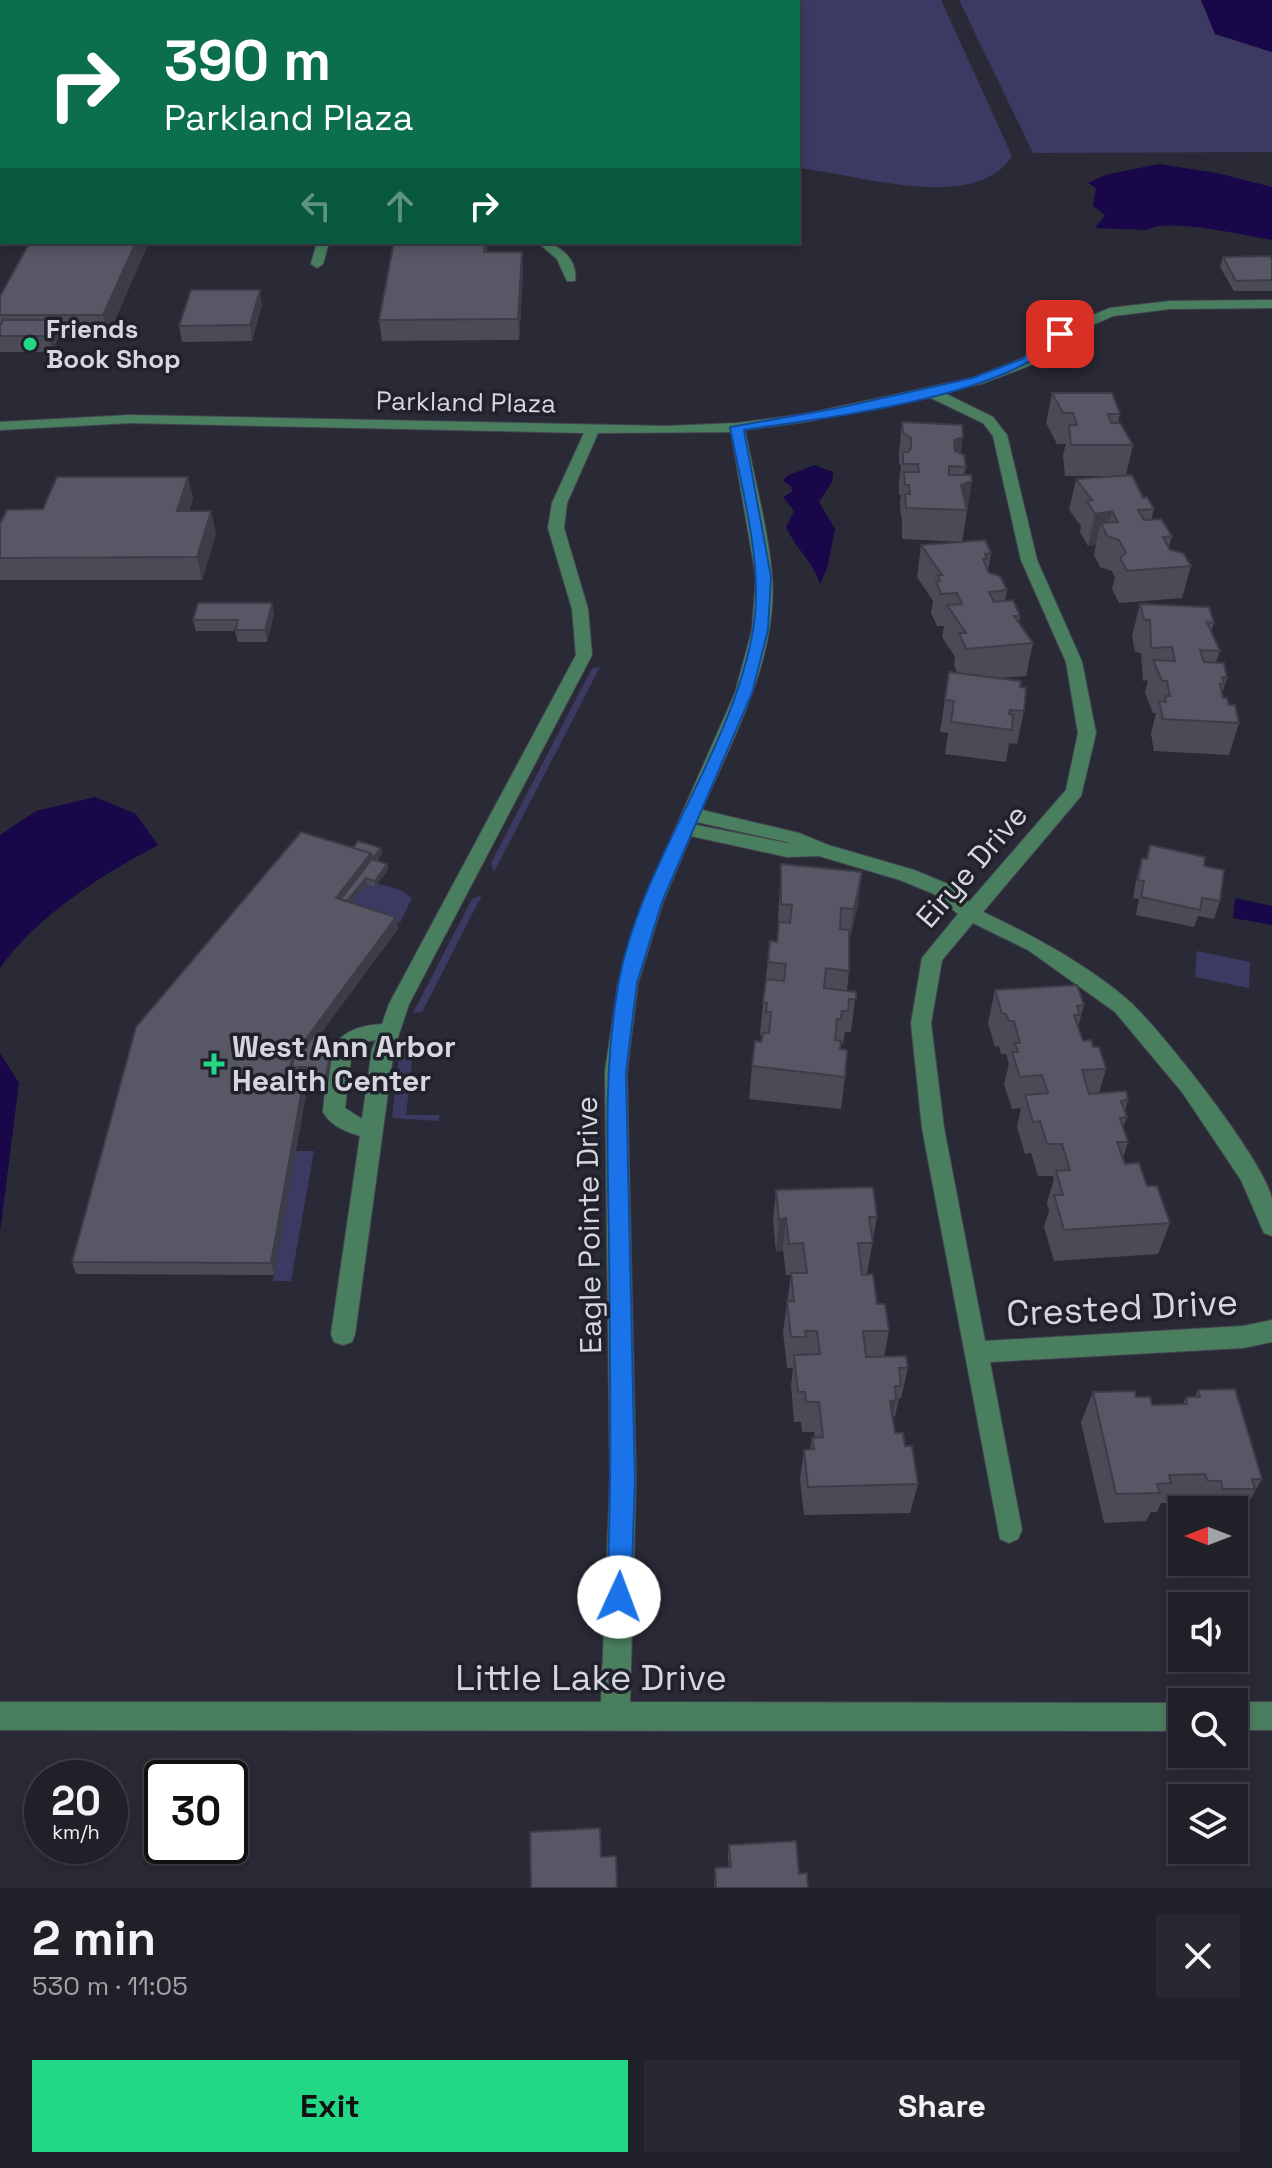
<!DOCTYPE html>
<meta charset="utf-8">
<style>
:root{--surface:#202029;--page:#282831;--text:#f1f3f6;--muted:#a2a3a8;--line:#3d3e46;--accent:#22d887}
body{margin:0;font-family:"Space Grotesk",sans-serif;background:var(--page);color:var(--text);height:100vh;display:flex;flex-direction:column;font-size:30px;white-space:nowrap}
*{box-sizing:border-box;margin:0}
p{font-size:26px;color:var(--muted)}
.icon{flex:none;width:44px;height:44px;fill:none;stroke:currentColor;stroke-width:2;stroke-linecap:round;stroke-linejoin:round}
.map{position:relative;height:1888px;overflow:hidden}
.panel{display:flex;flex-direction:column;background:var(--surface);flex:1}
.panel>*{flex:none}
.hud{position:absolute;left:0px;top:0px;width:800px;height:244px;box-shadow:0 4px 12px #0003,0 0 0 2px var(--line);background:#0b6e4f;color:#fff;overflow:hidden}
.needle{width:52px;rotate:270deg}
.controls{position:absolute;left:1168px;top:1496px;display:grid;gap:16px}
.controls a{display:grid;place-items:center;width:80px;height:80px;border-radius:0px;background:var(--surface);box-shadow:0 4px 12px #0003,0 0 0 2px var(--line);font-size:40px}
.speed{position:absolute;left:24px;top:1760px;display:flex;gap:16px;font-size:40px;font-weight:700;text-align:center}
.speed>*{display:grid;place-content:center;width:104px;height:104px;border-radius:50%;background:var(--surface);box-shadow:0 4px 12px #0003,0 0 0 2px var(--line);line-height:1}
.speed small{font-size:20px;font-weight:400}
.speed .limit{border:4px solid #111;border-radius:12px;background:#fff;color:#111}
.pin{position:absolute;display:grid;place-items:center;width:68px;height:68px;color:#fff;margin:-34px;border-radius:16px;box-shadow:0 4px 12px #0006}
.me{position:absolute;width:88px;margin:-44px;rotate:2deg;stroke-linejoin:round;filter:drop-shadow(0 0 6px #0008)}
.turn{display:flex;align-items:center;gap:28px;height:168px;padding:0 32px;font-size:36px}
.turn .icon{width:104px;height:104px;stroke-width:2.5}
.turn b{display:block;font-size:56px;line-height:68px}
.lanes{display:flex;align-items:center;height:76px;padding:0 32px;background:#0003;justify-content:center;gap:40px;direction:ltr}
.lanes .off{opacity:.35}
.round{display:grid;place-items:center;flex:none;width:84px;height:84px;border-radius:0px;background:var(--page)}
.summary{display:flex;align-items:center;justify-content:space-between;height:136px;padding:0 32px}
h1{font-size:48px;font-weight:700;line-height:60px}
.action{display:flex;gap:16px;margin-top:auto;padding:16px 32px}
.action a{flex:1;height:92px;border-radius:0px;background:var(--accent);color:#111;font-size:32px;font-weight:700;line-height:92px;text-align:center}
.action a+a{background:var(--page);color:var(--text)}
.map>svg:first-child{display:block}
.green{fill:#3c3a63}
.water{fill:#180749}
.lines{fill:none;stroke-linecap:round;stroke-linejoin:round}
.minor-casing{stroke:#464652;stroke-width:2}
.minor{fill:#497f5f;fill-rule:evenodd}
.wall{fill:#4b4b57}
.shaded-wall{fill:#3d3d47}
.building{fill:#575765;stroke:#3d3d47;stroke-width:2}
.route{fill:#1a73e8;stroke:#114b97;stroke-width:2}
.poi-dot{fill:#22d887;stroke:#21212c;stroke-width:3}
.labels{text-anchor:middle;stroke-width:7;stroke-linejoin:round;paint-order:stroke}
.far-poi-label{font-size:26px;font-weight:bold;fill:#d6d6de;stroke:#21212c;text-anchor:start}
.far-street-label{font-size:26px;fill:#d6d6de;stroke:#21212c}
.street-label{font-size:30px;fill:#d6d6de;stroke:#21212c}
.poi-label{font-size:30px;font-weight:bold;fill:#d6d6de;stroke:#21212c;text-anchor:start}
.near-street-label{font-size:36px;fill:#d6d6de;stroke:#21212c}
</style>
<div class="map">
<svg width="1272" height="1888" viewBox="0 0 1272 1888">
<rect width="100%" height="100%" fill="#2a2a37"/>
<g class="green">
<path d="M142 0H941L1012 156C975 215 855 173 798 168V2Z"/>
<path d="M959 0H1201L1215 34 1272 52V152L1033 153Z"/>
<path d="M600 667 494 872 491 863 592 668Z"/>
<path d="M369 881 400 890 412 898 400 923 349 906Z"/>
<path d="M482 895 422 1012 413 1013 472 899Z"/>
<path d="M1197 951 1250 962 1249 988 1195 977Z"/>
<path d="M407 1044H414L406 1115H440L438 1121 392 1118 400 1047Z"/>
<path d="M296 1151H314L291 1281H273Z"/>
</g>
<g class="water">
<path d="M1201 0H1272V52L1215 34Z"/>
<path d="M1159 164 1217 173 1272 187V240C1247 236 1165 217 1147 230L1095 228 1105 215 1093 206 1096 188 1088 183 1105 175Z"/>
<path d="M814 465 833 472 832 482 819 502 835 529 827 569 820 584C813 561 795 548 786 527L794 511 783 497 792 492 791 486 783 481 787 476Z"/>
<path d="M95 797 136 814 158 845C100 876 38 915 0 968V835L36 811Z"/>
<path d="M1235 898 1272 906V925L1233 918Z"/>
<path d="M0 1053 19 1083 0 1232Z"/>
</g>
<g class="lines">
<defs>
<g id="minor">
<path d="M317 242H329L323 264 317 268 311 264Z"/>
<path d="M537 242C558 242 578 258 575 281H567L557 259Z"/>
<path d="M1272 300V308L1170 309 1113 316 1065 337 1031 365 981 384 942 392 993 417 1007 435 1037 560 1082 662 1096 733 1081 796 983 912C1034 936 1086 964 1129 1001 1161 1030 1264 1160 1272 1199 1272 1210 1272 1224 1272 1236L1264 1233 1241 1180 1182 1092 1115 1012 1028 950 973 923 942 960 931 1023 944 1128 985 1341 1243 1326 1272 1320V1342L1243 1348 990 1362 1022 1530 1018 1539 1009 1543 1000 1539 922 1128 911 1023 922 958 958 914 934 894 900 880 819 856 787 857 691 836 663 902 638 983 627 1072 636 1480 630 1702 1182 1703V1731L0 1730V1702H601L610 1480 605 1072 618 983 643 902 735 693 752 630 756 577 731 432 598 433 567 503 564 528 588 609 592 655 409 1004 394 1049 355 1334 352 1342 343 1345 334 1342 331 1334 360 1136C346 1132 330 1125 323 1112 329 1064 321 1028 382 1024L389 1004 576 655 572 609 548 528 552 503 584 433 130 423 0 430V422L130 415 666 426 737 423 805 414 972 378 1021 359 1055 331 1110 308 1170 301ZM927 396 983 423 993 436 1021 560 1066 662 1078 733 1066 790 969 902 948 884 914 870 828 845 799 833 702 810C733 738 778 658 772 576 768 528 754 478 745 430L805 422ZM697 822 787 842 792 844 696 825ZM376 1040 372 1049 362 1119 345 1108 352 1050 363 1042Z"/>
<path d="M1233 1702H1272V1730H1234Z"/>
</g>
</defs>
<use href="#minor" class="minor-casing"/>
<use href="#minor" class="minor"/>
</g>
<g class="wall">
<path d="M149 242 108 336H59L52 352H0V296Z"/>
<path d="M344 242H488L487 252H522L523 272 519 340 382 341 379 320 393 244 345 245Z"/>
<path d="M1223 257 1272 260V291H1234L1220 267Z"/>
<path d="M262 305 252 341 182 342 179 326Z"/>
<path d="M1052 393 1120 414 1118 423 1133 445 1126 475 1143 498 1154 509 1151 520 1172 536 1169 547 1170 550 1191 566 1182 598 1119 603 1112 589 1115 578 1112 571 1100 567 1094 555 1096 544 1088 546 1080 532 1081 526 1069 510 1076 479 1114 476H1065L1063 455 1066 444H1057L1046 423Z"/>
<path d="M902 422 961 453 966 467 964 475 972 481 962 542 902 539V516H901L900 503 901 495H899V483L901 465 899 464V453Z"/>
<path d="M188 477 193 499 189 511 216 533 202 580H0V524L43 509Z"/>
<path d="M921 545 991 553 988 570 989 573 1007 590 1005 601 1020 616 1019 623 1033 643 1026 676 995 678 1020 687 1024 711 1017 744 1009 743 1006 762 945 754 948 733 940 732 949 672 957 673 954 665 955 657 942 637 944 626H937L931 613 933 601 917 577Z"/>
<path d="M272 603 274 614 267 642H238L235 631H196L193 620Z"/>
<path d="M1140 604 1214 623 1211 631 1220 651 1216 662 1227 678 1222 694 1223 698 1239 723 1229 755 1154 751 1151 734 1156 713H1153L1145 693 1148 680 1143 681 1141 653 1135 652 1132 636Z"/>
<path d="M1150 845 1204 866 1220 901 1214 919 1198 916 1194 927 1136 915 1139 899 1133 898 1137 876 1142 858 1146 859Z"/>
<path d="M353 848H381L382 854 376 861 387 864 388 870 375 887 367 884 352 903 396 917 398 929 320 1034 322 1043H332L333 1049 328 1083H315L314 1090 307 1089 274 1275 76 1274 72 1262Z"/>
<path d="M781 864 858 905 849 942V971L847 991 856 992 851 1032H845L843 1044 841 1043 840 1049 845 1077 841 1109 749 1099 752 1066 761 1042 762 1036 760 1035 763 1003 770 941 777 942Z"/>
<path d="M995 990 1084 1005 1078 1027 1083 1041 1093 1047 1106 1069 1099 1093 1128 1100 1125 1111 1127 1117 1123 1127 1128 1142 1123 1158 1125 1164 1147 1186 1170 1223 1158 1254 1054 1261 1044 1227 1049 1211 1047 1203 1054 1179 1053 1176H1038L1031 1153 1025 1154 1017 1127 1021 1108 1012 1109 1004 1084 1009 1064 1006 1054H1001L999 1046 995 1047 988 1023Z"/>
<path d="M776 1190 877 1217 867 1274H862L889 1331 884 1357 908 1368 901 1398H899L895 1416H893L895 1433 905 1446 918 1484 910 1513 804 1515 800 1479 804 1450H810L812 1438H815L814 1432H802L801 1422H794L791 1385 793 1368H787L783 1332 791 1275H786L783 1250 776 1252 773 1221Z"/>
<path d="M1198 1390 1262 1479 1246 1507H1244L1239 1517H1234V1510H1193L1191 1503H1161L1157 1512H1151L1146 1521 1104 1523 1081 1422 1093 1392 1136 1397 1152 1405 1183 1404 1186 1397H1195Z"/>
<path d="M729 1845 799 1874 808 1888H714L715 1868 729 1867 728 1857Z"/>
</g>
<g class="shaded-wall">
<path d="M136 242H149L108 336 103 315Z"/>
<path d="M485 242H488L485 273 484 252Z"/>
<path d="M522 252 523 272 519 340 518 319Z"/>
<path d="M260 290 262 305 252 341 250 325Z"/>
<path d="M55 320 59 336 52 352 48 336Z"/>
<path d="M963 437 959 466H950L954 440Z"/>
<path d="M188 477 193 499 182 533 177 511Z"/>
<path d="M972 481 967 512 961 485Z"/>
<path d="M211 511 216 533 202 580 197 557Z"/>
<path d="M1112 511 1107 534 1101 523 1096 544 1088 546 1095 514Z"/>
<path d="M272 603 274 614 267 642 265 630Z"/>
<path d="M381 848 382 854 342 905 336 898 371 853Z"/>
<path d="M387 864 388 870 375 887V881Z"/>
<path d="M862 872 858 905 849 942 854 909Z"/>
<path d="M366 878 367 884 345 912 344 906Z"/>
<path d="M396 917 398 929 302 1059 300 1047Z"/>
<path d="M332 1043 333 1049 328 1083 326 1077Z"/>
<path d="M306 1067 309 1079 306 1083 307 1089 274 1275 271 1263Z"/>
<path d="M786 1218 783 1250 776 1252 779 1220Z"/>
<path d="M896 1400 890 1430V1401Z"/>
</g>
<g class="building">
<path d="M30 242H136L103 315H0V296Z"/>
<path d="M394 242H485L484 252H522L518 319 379 320Z"/>
<path d="M1270 256 1272 260V280L1236 281 1223 257Z"/>
<path d="M191 290H260L250 325 179 326Z"/>
<path d="M3 320H55L48 336H0V326Z"/>
<path d="M1052 393H1112L1120 414H1108L1111 423H1120L1133 445H1071L1069 425H1077L1073 413H1063Z"/>
<path d="M902 422 962 425 963 437 954 440 955 451 964 455 966 467 949 466V475H971L972 481 961 485 967 510 906 508 905 494H910L909 485H905L904 472H919L918 464H903V452H908L911 448V438L903 433Z"/>
<path d="M1132 475 1143 498 1147 497 1154 509 1138 510 1144 520 1161 519 1172 536 1163 537 1170 550 1183 553 1191 566 1127 571 1120 558 1126 553 1119 540 1107 536 1101 523 1118 522 1112 511 1095 514 1087 501 1092 500 1076 479Z"/>
<path d="M57 477H188L177 511H211L197 557 0 558V524L7 510 43 509Z"/>
<path d="M985 540 991 553 985 554 987 559H983L989 573 1000 576 1007 590 989 592 994 602 1013 600 1020 616H1014L1033 643 966 649 959 633H966L947 605 962 604 957 593 941 594 936 581H940L938 575H942L921 545Z"/>
<path d="M198 603H272L265 630H235L238 620H193Z"/>
<path d="M1140 604 1209 607 1214 623 1207 622 1220 651 1200 650 1204 662 1224 663 1227 678 1222 677 1224 684H1220L1223 698H1227L1229 705H1235L1239 723 1163 719 1159 701 1166 702 1165 696H1170L1167 681H1162L1153 660 1175 661 1172 647 1151 648 1150 620H1144Z"/>
<path d="M949 672 1021 681 1020 687 1026 688 1024 711 1010 710 1009 714 1013 715 1012 730 951 722 954 701 945 700Z"/>
<path d="M301 832 371 853 336 898 396 917 300 1047H294L290 1067H306L271 1263 72 1262 136 1027Z"/>
<path d="M358 841 381 848 372 859 371 853 353 848Z"/>
<path d="M1150 845 1205 857 1204 866 1224 870 1220 901 1202 898 1200 910 1141 897 1144 881 1138 880 1142 858 1147 859Z"/>
<path d="M372 859 387 864 375 881 366 878 347 901 341 899Z"/>
<path d="M781 864 862 872 854 909 841 908 840 929 849 930V971L826 968 824 988 856 992V999H849L848 1011H842L841 1019H837L835 1040 841 1041 840 1049 847 1050 845 1077 752 1066 755 1041 761 1042 763 1033H769L771 1012H766L767 1003H763L766 979 784 981 786 964 768 962 770 941 777 942 779 922 790 923 792 905 781 904Z"/>
<path d="M1077 985 1084 1005 1077 1006 1080 1015H1074L1083 1041 1091 1040 1093 1047H1099L1106 1069 1082 1070 1089 1094 1126 1091 1128 1100 1121 1101 1127 1117 1120 1118 1128 1142H1117L1125 1164 1139 1163 1147 1186H1157L1170 1223 1064 1230 1054 1195H1063L1056 1171 1070 1170 1062 1144H1047L1040 1121 1033 1122 1025 1095 1048 1093 1042 1075 1020 1077 1012 1052H1018L1015 1043H1020L1014 1021H1009L1006 1014H1002L995 990Z"/>
<path d="M316 1033 321 1035 320 1042 332 1043 326 1077H314L313 1084 306 1083 307 1073 306 1067H292L295 1053H301Z"/>
<path d="M873 1187 877 1217H869L873 1243H858L862 1275 873 1274 877 1304H885L889 1331H863L866 1357 906 1356 908 1368H899L901 1386H895L896 1400 890 1401 895 1433H903L905 1446H912L918 1484 808 1487 804 1450 814 1449 812 1438 823 1437 819 1402H806L805 1392H798L794 1355 820 1354 817 1331H805L806 1337H791L787 1301H794L791 1273H807L803 1243 789 1244 786 1218 779 1220 776 1190Z"/>
<path d="M1235 1389 1262 1479H1252L1255 1489H1223L1221 1481H1208L1205 1474 1169 1475 1171 1483 1157 1484 1160 1493 1116 1494 1093 1392 1135 1391 1136 1397H1150L1152 1405 1187 1404 1186 1397H1200L1198 1390Z"/>
<path d="M600 1828 601 1857 616 1856 617 1888H531L530 1832Z"/>
<path d="M796 1841 799 1874 807 1873 808 1888H716L715 1868 731 1867 729 1845Z"/>
</g>
<path class="route" d="M1056 331 1066 334C1007 398 830 417 744 430L771 577 768 630 752 693 662 902 637 983 626 1072 635 1480 631 1597 628 1606 619 1609 610 1606 607 1597C612 1480 610 1363 609 1246 608 1159 603 1072 618 986 640 861 731 756 753 630 764 564 742 492 730 427L838 408 972 378 1022 359Z"/>
<g class="poi-dot">
<circle cx="30" cy="344" r="8"/>
<path d="M210 1052h8v8h8v8h-8v8h-8v-8h-8v-8h8z"/>
</g>
<g class="labels">
<g class="far-poi-label">
<text x="46" y="338">Friends<tspan x="46" dy="30">Book Shop</tspan></text>
</g>
<g class="far-street-label">
<text transform="translate(466 402) rotate(1)" y="9">Parkland Plaza</text>
</g>
<g class="street-label">
<text transform="translate(972 866) rotate(-49)" y="10">Eirye Drive</text>
<text transform="translate(589 1225) rotate(-91)" y="10">Eagle Pointe Drive</text>
</g>
<g class="poi-label">
<text x="232" y="1057">West Ann Arbor<tspan x="232" dy="34">Health Center</tspan></text>
</g>
<g class="near-street-label">
<text transform="translate(1122 1307) rotate(-3)" y="13">Crested Drive</text>
<text x="591" y="1690">Little Lake Drive</text>
</g>
</g>
</svg>
<div class="controls">
<a><svg class="needle" viewBox="-14 -14 28 28"><path d="M0-13l5 13h-10z" fill="#e53935"/><path d="M0 13l5-13h-10z" fill="#a2a3a8"/></svg></a>
<a><svg class="icon" aria-label="sound" viewBox="0 0 24 24"><path d="M4 9h4l5-4v14l-5-4H4zM17 9q2 3 0 6"/></svg></a>
<a><svg class="icon" aria-label="search" viewBox="0 0 24 24"><circle cx="10" cy="10" r="6"/><path d="M15 15l6 6"/></svg></a>
<a><svg class="icon" aria-label="layers" viewBox="0 0 24 24"><path d="M12 4l9 5-9 5-9-5zM3 14l9 5 9-5"/></svg></a>
</div>
<div class="speed"><div>20<small>km/h</small></div><div class="limit">30</div></div>
<div class="pin" style="left:1060px;top:334px;background:#d93025"><svg class="icon" aria-label="arrive" viewBox="0 0 24 24"><path d="M6 21V4h12l-3 4 3 4H6"/></svg></div>
<svg class="me" style="left:619px;top:1597px" viewBox="-20 -20 40 40"><circle r="19" fill="#fff"/><path d="M0-13L10 11 0 6-10 11z" fill="#1a73e8"/></svg>
<div class="hud">
<div class="turn"><svg class="icon" aria-label="right" viewBox="0 0 24 24"><path d="M7 20v-9h11M14 6l5 5-5 5"/></svg><div><b>390 m</b>Parkland Plaza</div></div>
<div class="lanes"><svg class="icon off" aria-label="left" viewBox="0 0 24 24"><path d="M17 20v-9H6M10 6l-5 5 5 5"/></svg><svg class="icon off" aria-label="ahead" viewBox="0 0 24 24"><path d="M12 20V5M6 11l6-6 6 6"/></svg><svg class="icon" aria-label="right" viewBox="0 0 24 24"><path d="M7 20v-9h11M14 6l5 5-5 5"/></svg></div>
</div>
</div>
<section class="panel">
<div class="summary"><div><h1>2 min</h1><p>530 m · 11:05</p></div><a class="round"><svg class="icon" aria-label="close" viewBox="0 0 24 24"><path d="M6 6l12 12M18 6L6 18"/></svg></a></div>
<div class="action"><a>Exit</a><a>Share</a></div>
</section>
